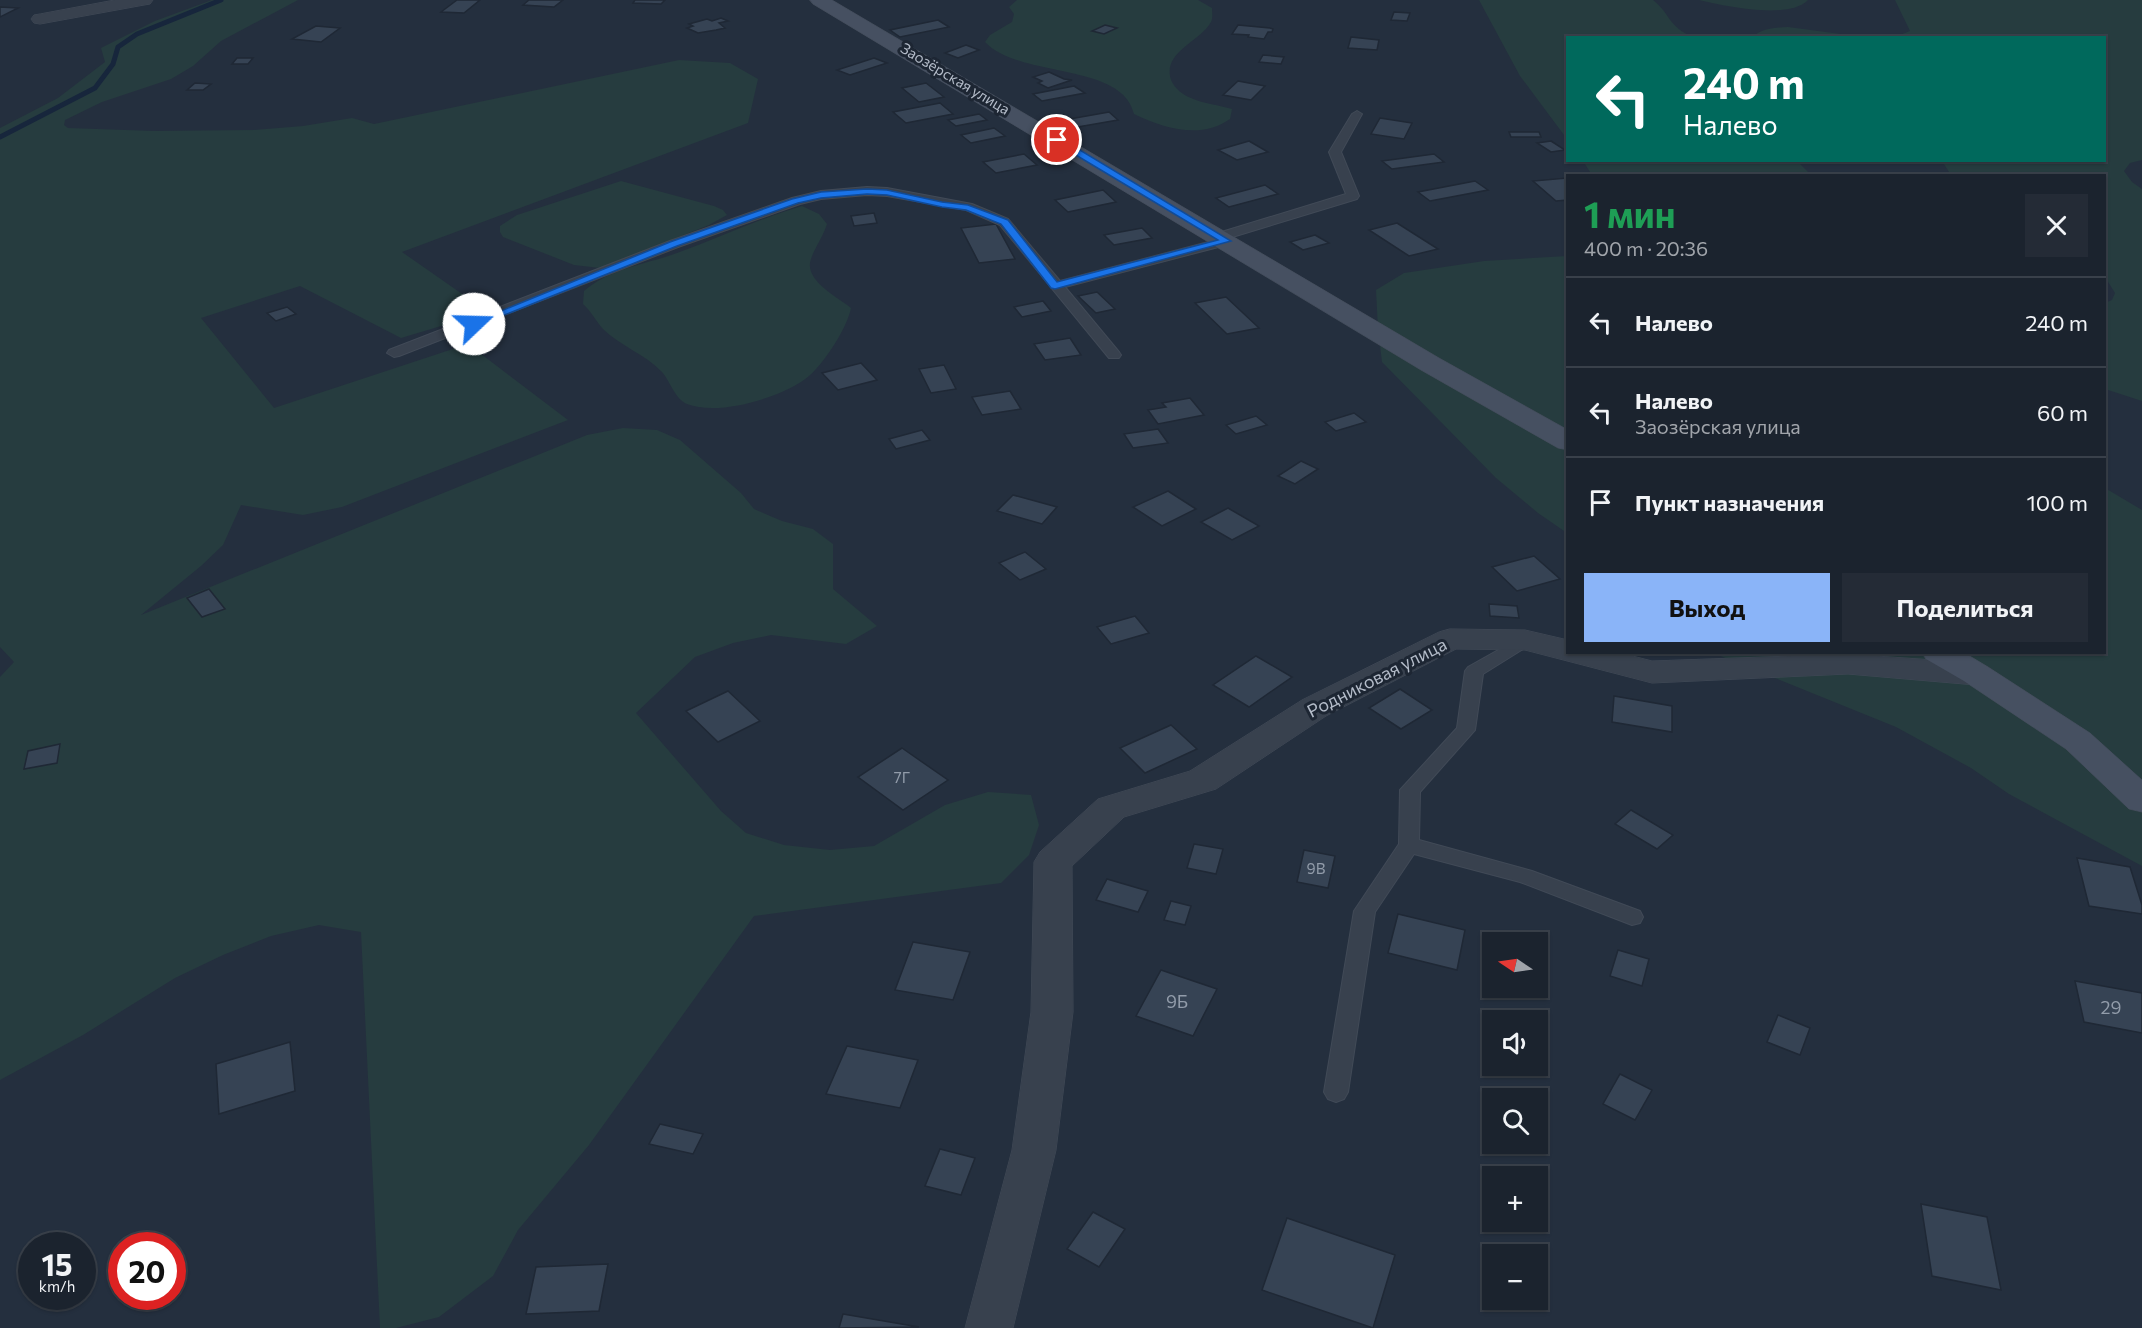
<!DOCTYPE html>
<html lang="ru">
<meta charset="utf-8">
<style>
:root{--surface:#1b232e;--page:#242b36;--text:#f1f3f6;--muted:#a0a4aa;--line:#39404a;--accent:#8ab4f8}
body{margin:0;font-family:Commissioner,sans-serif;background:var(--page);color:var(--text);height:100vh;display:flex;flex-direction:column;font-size:22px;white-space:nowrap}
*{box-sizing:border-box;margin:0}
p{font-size:20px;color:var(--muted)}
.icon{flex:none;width:33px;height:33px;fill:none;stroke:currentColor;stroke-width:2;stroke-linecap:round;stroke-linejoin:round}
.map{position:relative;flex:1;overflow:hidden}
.drawer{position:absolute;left:1566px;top:174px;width:540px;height:480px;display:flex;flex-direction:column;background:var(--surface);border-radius:0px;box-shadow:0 2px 4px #0004,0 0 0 2px var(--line)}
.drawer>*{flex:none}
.top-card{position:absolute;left:1566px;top:36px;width:540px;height:126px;border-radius:0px;box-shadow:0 2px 4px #0004,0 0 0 2px var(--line);background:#00695c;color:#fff;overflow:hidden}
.needle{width:39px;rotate:283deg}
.controls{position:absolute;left:1482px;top:932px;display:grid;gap:12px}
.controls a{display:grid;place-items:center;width:66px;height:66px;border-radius:0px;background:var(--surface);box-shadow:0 2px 4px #0004,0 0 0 2px var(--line);font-size:30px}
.speed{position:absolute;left:18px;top:1232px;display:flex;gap:12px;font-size:30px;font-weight:700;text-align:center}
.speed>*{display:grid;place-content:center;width:78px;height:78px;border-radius:50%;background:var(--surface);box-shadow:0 2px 4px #0004,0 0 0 2px var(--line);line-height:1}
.speed small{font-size:15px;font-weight:400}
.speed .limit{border:9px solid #d22;background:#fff;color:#111}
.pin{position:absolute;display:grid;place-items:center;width:51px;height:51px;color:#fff;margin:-26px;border:3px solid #fff;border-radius:50%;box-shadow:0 2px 6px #0007}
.me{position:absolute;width:66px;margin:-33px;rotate:69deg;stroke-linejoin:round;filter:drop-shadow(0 0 4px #0008)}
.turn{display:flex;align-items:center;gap:21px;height:126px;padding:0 18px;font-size:27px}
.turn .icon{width:78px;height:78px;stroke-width:2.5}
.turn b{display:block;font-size:42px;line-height:51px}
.round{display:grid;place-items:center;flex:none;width:63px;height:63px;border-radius:0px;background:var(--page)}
.summary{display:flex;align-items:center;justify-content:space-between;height:102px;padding:0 18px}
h1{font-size:36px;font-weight:700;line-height:45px;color:#1e9e55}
.action{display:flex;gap:12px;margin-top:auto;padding:12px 18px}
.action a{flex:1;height:69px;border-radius:0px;background:var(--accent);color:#111;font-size:24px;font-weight:700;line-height:69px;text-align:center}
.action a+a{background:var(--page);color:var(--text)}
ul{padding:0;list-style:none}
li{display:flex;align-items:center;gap:18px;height:90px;padding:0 18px;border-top:2px solid var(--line)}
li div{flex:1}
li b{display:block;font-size:22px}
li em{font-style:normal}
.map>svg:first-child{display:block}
.green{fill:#263c3f}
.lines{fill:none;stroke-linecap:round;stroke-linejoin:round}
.stream{stroke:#17263c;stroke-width:5}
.building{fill:#364354;stroke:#1f2835;stroke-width:1.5}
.lane-casing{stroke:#414a57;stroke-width:2}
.street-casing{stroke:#414a57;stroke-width:1}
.secondary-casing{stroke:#414a57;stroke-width:1}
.lane{fill:#38414e;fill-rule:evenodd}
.street{fill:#38414e;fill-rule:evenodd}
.secondary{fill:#465061;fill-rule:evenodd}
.route{fill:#1a73e8;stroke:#114b97;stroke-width:1.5}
.labels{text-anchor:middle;stroke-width:6;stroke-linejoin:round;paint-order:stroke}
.far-street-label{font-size:15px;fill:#b4bcc9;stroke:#1d2633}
.number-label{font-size:15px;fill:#929caa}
.street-label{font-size:18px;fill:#b4bcc9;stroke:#1d2633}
.near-number-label{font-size:18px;fill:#929caa}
</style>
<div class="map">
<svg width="2142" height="1328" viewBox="0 0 2142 1328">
<rect width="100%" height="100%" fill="#242f3e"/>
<g class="green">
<path d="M212 0H298L221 41 193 66 171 79 102 102 65 120 64 125 68 128 154 131 253 130 303 126 352 118 374 124 679 60 730 63 758 79 748 123 402 252 488 312 401 338 300 286 201 318 274 408 468 344 568 420 342 507 303 515 241 505 223 545 201 566 141 615 587 435 623 428 657 430 680 440 741 493 754 509 782 521 813 529 833 544V589L877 626 846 644 771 635 733 643 695 657 636 713 721 811 746 833 784 845 830 850 874 846 945 805 988 792 1031 795 1039 825 1029 855 1001 883 754 916 589 1145 518 1230 493 1276 439 1317 396 1328H380L361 932 319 925 271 936 223 955 175 978 83 1035 0 1080V677L14 662 0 647V128L58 98 105 62 101 48 155 21Z"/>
<path d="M1017 0H1198L1212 8C1212 12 1213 18 1211 22 1200 42 1162 52 1171 80 1175 89 1183 95 1191 98 1204 104 1219 105 1232 109L1230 119C1200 140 1164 128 1134 114 1122 62 1020 79 985 42L990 35 1012 22 1014 14 1009 7Z"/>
<path d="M1479 0H1653C1670 13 1668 27 1693 37L1568 38 1567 139 1520 76Z"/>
<path d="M1699 0H1808C1789 20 1724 6 1699 0Z"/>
<path d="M1895 0H2142V160L2130 163 2124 171 2132 182 2142 189V401L2105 389V303L2112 300 2115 293 2105 277 2104 176 1951 175 1942 161 2104 160V38L1895 37 1910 31Z"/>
<path d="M1788 27 1863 37H1753C1762 28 1776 28 1788 27Z"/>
<path d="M1583 161H1797L1811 175H1592Z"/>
<path d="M621 181 714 206 723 210 727 215 709 225 600 268 574 265 503 237 500 232V226L517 215Z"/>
<path d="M802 206 819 214 827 224C823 237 815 247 811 259 803 280 838 297 851 308 847 329 820 371 801 382 774 399 718 416 687 404 675 399 670 381 662 372 645 354 620 346 603 329 596 321 591 311 583 304L584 291C611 268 644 265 677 253 719 238 758 219 802 206Z"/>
<path d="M1567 256V533L1538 513 1496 478 1382 362 1378 329 1376 290 1404 273 1484 261Z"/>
<path d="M2105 488 2142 510V866L2009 794 1971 768 1896 727 1713 653 2104 652Z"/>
</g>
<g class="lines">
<path class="stream" d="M0 137 95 88 113 64 118 47 137 34 221 0"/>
</g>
<g class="building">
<path d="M457 0H480L464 13 441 12Z"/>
<path d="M529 0H563L554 7 523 5Z"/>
<path d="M635 0H665L661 4 633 3Z"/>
<path d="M0 7 18 8 0 17Z"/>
<path d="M1394 12 1410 13 1407 21 1391 20Z"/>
<path d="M721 18 728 21 719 23 725 28 716 30 698 33 687 28 693 26 689 24 707 19 712 21Z"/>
<path d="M938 20 949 27 900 37 890 30Z"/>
<path d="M1105 25 1117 28 1104 34 1092 31Z"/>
<path d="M1238 25 1270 28 1273 29 1272 32H1268L1264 39 1248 37 1249 35 1232 34Z"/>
<path d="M316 26 340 28 321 42 292 39Z"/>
<path d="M1351 37 1379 40 1377 50 1348 48Z"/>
<path d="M966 45 979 50 958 58 945 53Z"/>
<path d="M1263 55 1284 57 1281 64 1259 62Z"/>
<path d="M237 58H253L248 64H232Z"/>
<path d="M874 58 887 63 850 75 837 70Z"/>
<path d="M1049 72 1064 79 1072 80 1048 88 1038 83 1042 81 1033 77Z"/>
<path d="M1238 81 1265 86 1251 100 1223 95Z"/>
<path d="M195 83 211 84 203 90H187Z"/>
<path d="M926 83 944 97 919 102 902 88Z"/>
<path d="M1074 86 1085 93 1042 101 1033 94Z"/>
<path d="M940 103 953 114 906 123 893 112Z"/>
<path d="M1109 112 1118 120 1072 128 1064 120Z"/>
<path d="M979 114 987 120 956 126 948 120Z"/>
<path d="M1380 118 1412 123 1404 139 1371 134Z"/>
<path d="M994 128 1005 136 971 143 961 135Z"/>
<path d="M1509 132H1539L1541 137H1511Z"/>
<path d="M1249 141 1268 152 1237 160 1218 150Z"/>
<path d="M1551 141 1565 150 1551 152 1537 143Z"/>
<path d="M1024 154 1037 165 996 173 983 162Z"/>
<path d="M1434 154 1444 162 1392 169 1382 161Z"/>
<path d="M1567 178 1568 200 1556 201 1533 181Z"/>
<path d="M1475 181 1488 190 1430 201 1418 192Z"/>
<path d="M1265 185 1278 194 1229 207 1216 198Z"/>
<path d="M1103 190 1116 202 1068 212 1055 200Z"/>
<path d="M874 213 877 223 854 226 851 216Z"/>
<path d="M1397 223 1438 249 1409 256 1369 230Z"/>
<path d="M996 224 1015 259 979 263 961 228Z"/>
<path d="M1142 228 1152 238 1114 245 1104 235Z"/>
<path d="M1315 235 1329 243 1303 250 1290 242Z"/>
<path d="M1097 292 1115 309 1096 313 1078 296Z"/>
<path d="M1226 297 1259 328 1227 334 1195 303Z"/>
<path d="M1043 301 1051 311 1022 317 1014 307Z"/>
<path d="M287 307 296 314 276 321 267 313Z"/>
<path d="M1070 338 1081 355 1045 360 1034 344Z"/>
<path d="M861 363 877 380 838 390 822 373Z"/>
<path d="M944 365 956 389 931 393 919 369Z"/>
<path d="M1010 391 1021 409 982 415 972 397Z"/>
<path d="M1190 398 1204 415 1158 424 1148 410 1166 407 1162 403Z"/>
<path d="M1354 413 1366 422 1336 431 1325 422Z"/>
<path d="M1256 416 1267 425 1236 434 1226 425Z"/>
<path d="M1158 429 1168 443 1133 448 1124 434Z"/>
<path d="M922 430 930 440 896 449 889 439Z"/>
<path d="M1301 461 1318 469 1295 484 1278 476Z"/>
<path d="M1168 491 1196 509 1162 526 1133 507Z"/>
<path d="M1013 495 1057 507 1042 524 997 511Z"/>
<path d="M1228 508 1259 526 1232 540 1201 522Z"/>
<path d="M1025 552 1046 569 1020 580 999 563Z"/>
<path d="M1534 556 1560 579 1517 591 1492 567Z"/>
<path d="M209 589 225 609 202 617 187 598Z"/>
<path d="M1489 604 1517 606 1519 618 1490 616Z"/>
<path d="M1135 616 1149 633 1111 644 1097 627Z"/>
<path d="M1256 656 1292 677 1249 707 1213 685Z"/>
<path d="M1400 689 1432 710 1401 729 1369 708Z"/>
<path d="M728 691 760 721 718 742 686 711Z"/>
<path d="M1614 696 1672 706V732L1612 722Z"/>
<path d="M1171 725 1197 749 1145 773 1120 748Z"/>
<path d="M60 744 57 763 24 769 28 751Z"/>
<path d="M902 748 948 780 903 810 858 777Z"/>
<path d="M1631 810 1673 835 1657 849 1615 824Z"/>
<path d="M1194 844 1223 849 1216 874 1187 868Z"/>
<path d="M1304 850 1335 856 1328 888 1297 882Z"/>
<path d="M2077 858 2130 867 2142 905V914L2089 906Z"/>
<path d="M1107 879 1148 891 1138 912 1096 900Z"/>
<path d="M1171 901 1191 906 1185 925 1164 920Z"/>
<path d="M1398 914 1465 930 1457 970 1388 953Z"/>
<path d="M913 942 970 952 953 1000 895 990Z"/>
<path d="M1618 950 1649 959 1642 986 1610 976Z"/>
<path d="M1161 970 1217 989 1193 1036 1136 1016Z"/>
<path d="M2075 981 2142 993V1033L2084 1022Z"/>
<path d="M1778 1015 1810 1028 1800 1055 1767 1042Z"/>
<path d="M290 1042 295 1091 219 1114 216 1064Z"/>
<path d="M847 1046 918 1060 900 1108 826 1094Z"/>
<path d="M1620 1074 1652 1090 1635 1120 1603 1104Z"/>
<path d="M660 1124 703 1134 693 1154 649 1144Z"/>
<path d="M940 1149 975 1158 961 1195 925 1186Z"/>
<path d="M1921 1204 1987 1217 2001 1290 1932 1276Z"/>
<path d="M1093 1212 1125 1229 1099 1267 1067 1249Z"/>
<path d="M1287 1218 1395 1255 1373 1328 1262 1290Z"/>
<path d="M608 1264 599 1311 526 1314 536 1267Z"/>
<path d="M843 1314 919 1327 839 1328Z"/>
</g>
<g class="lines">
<defs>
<g id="lane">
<path d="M1357 111 1362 114 1341 152 1359 196 1357 199 1229 238 1232 241 1230 244 1065 287 1119 352 1121 355 1119 358H1109L1000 225 966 210 887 196 867 195 821 199 800 204 678 247 399 356 394 357 387 353 389 350 670 241 792 198 821 191 867 187 887 188 972 204 1008 219 1060 281 1216 240 1213 237 1215 234 1346 194 1329 152 1352 114Z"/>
<path d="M1525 635 1531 636 1534 640 1531 644 1483 674 1475 730 1420 792 1419 840 1532 871 1640 911 1643 917 1640 923 1632 925 1520 882 1414 854 1375 912 1348 1092 1344 1099 1336 1102 1328 1099 1324 1092 1354 911 1399 844 1400 790 1457 728 1465 671 1468 667Z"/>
</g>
<g id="street">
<path d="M115 0H153L150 4 144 5 40 24 34 23 31 19 34 15 40 14Z"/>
<path d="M1450 629 1525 630 1568 640V652H1617L1652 661 1848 654 1976 663 1988 667 1993 674 1988 681 1976 685 1848 674 1652 683 1525 650 1456 649 1326 716 1216 789 1124 817 1072 866 1073 1012 1056 1150 1013 1328H965L1012 1150 1031 1012 1034 862 1040 852 1098 799 1190 771 1302 700 1439 632Z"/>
</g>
<g id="secondary">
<path d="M810 0H832L1439 358 1568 430V450L1558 448 1421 370 813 4Z"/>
<path d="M1922 652H1963L1988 667 2090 733 2142 780V812L2129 809 2066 749 1964 681 1926 659Z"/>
</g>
</defs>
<use href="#lane" class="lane-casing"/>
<use href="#street" class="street-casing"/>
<use href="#secondary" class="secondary-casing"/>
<use href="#lane" class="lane"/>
<use href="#street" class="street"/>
<use href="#secondary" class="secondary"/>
</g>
<path class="route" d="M1054 138H1060L1231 241 1055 289 1051 288 1001 224 966 210 942 207 887 195 867 194 821 198 798 203 677 246 477 326 469 324 670 242 792 199 821 192 867 189 887 190 942 202 968 205 1008 220 1057 282 1218 240 1054 142Z"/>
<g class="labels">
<g class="far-street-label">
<text transform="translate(955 79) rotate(31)" y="5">Заозёрская улица</text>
</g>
<g class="number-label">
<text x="902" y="783">7Г</text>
<text x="1316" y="874">9В</text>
</g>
<g class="street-label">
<text transform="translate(1377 678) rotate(-27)" y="6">Родниковая улица</text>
</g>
<g class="near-number-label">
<text x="1177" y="1008">9Б</text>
<text x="2111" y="1014">29</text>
</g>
</g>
</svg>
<div class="controls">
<a><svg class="needle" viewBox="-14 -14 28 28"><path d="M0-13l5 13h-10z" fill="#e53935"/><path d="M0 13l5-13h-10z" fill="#a0a4aa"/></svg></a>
<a><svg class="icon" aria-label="sound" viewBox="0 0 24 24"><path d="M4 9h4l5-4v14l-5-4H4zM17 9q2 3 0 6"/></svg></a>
<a><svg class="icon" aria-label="search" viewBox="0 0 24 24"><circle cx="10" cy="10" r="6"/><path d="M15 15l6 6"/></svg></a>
<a>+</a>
<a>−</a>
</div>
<div class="speed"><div>15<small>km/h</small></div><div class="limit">20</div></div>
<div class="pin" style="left:1057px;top:140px;background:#d93025"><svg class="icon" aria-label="arrive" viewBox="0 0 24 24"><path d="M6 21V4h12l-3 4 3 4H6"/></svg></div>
<svg class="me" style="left:474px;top:324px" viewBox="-20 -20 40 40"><circle r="19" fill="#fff"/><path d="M0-13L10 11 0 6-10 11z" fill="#1a73e8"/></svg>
<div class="top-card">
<div class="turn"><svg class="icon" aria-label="left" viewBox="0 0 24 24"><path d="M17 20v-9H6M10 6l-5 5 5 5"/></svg><div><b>240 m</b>Налево</div></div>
</div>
<section class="drawer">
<div class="summary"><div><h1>1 мин</h1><p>400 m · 20:36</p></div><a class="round"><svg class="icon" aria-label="close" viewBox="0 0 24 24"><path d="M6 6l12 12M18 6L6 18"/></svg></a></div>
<ul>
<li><svg class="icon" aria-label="left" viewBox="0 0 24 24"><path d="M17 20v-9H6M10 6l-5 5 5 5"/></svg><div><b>Налево</b></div><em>240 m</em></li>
<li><svg class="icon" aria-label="left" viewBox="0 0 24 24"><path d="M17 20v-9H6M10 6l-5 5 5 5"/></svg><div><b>Налево</b><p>Заозёрская улица</p></div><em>60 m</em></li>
<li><svg class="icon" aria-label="arrive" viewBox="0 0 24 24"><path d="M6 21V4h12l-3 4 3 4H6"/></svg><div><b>Пункт назначения</b></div><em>100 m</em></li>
</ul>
<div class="action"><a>Выход</a><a>Поделиться</a></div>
</section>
</div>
